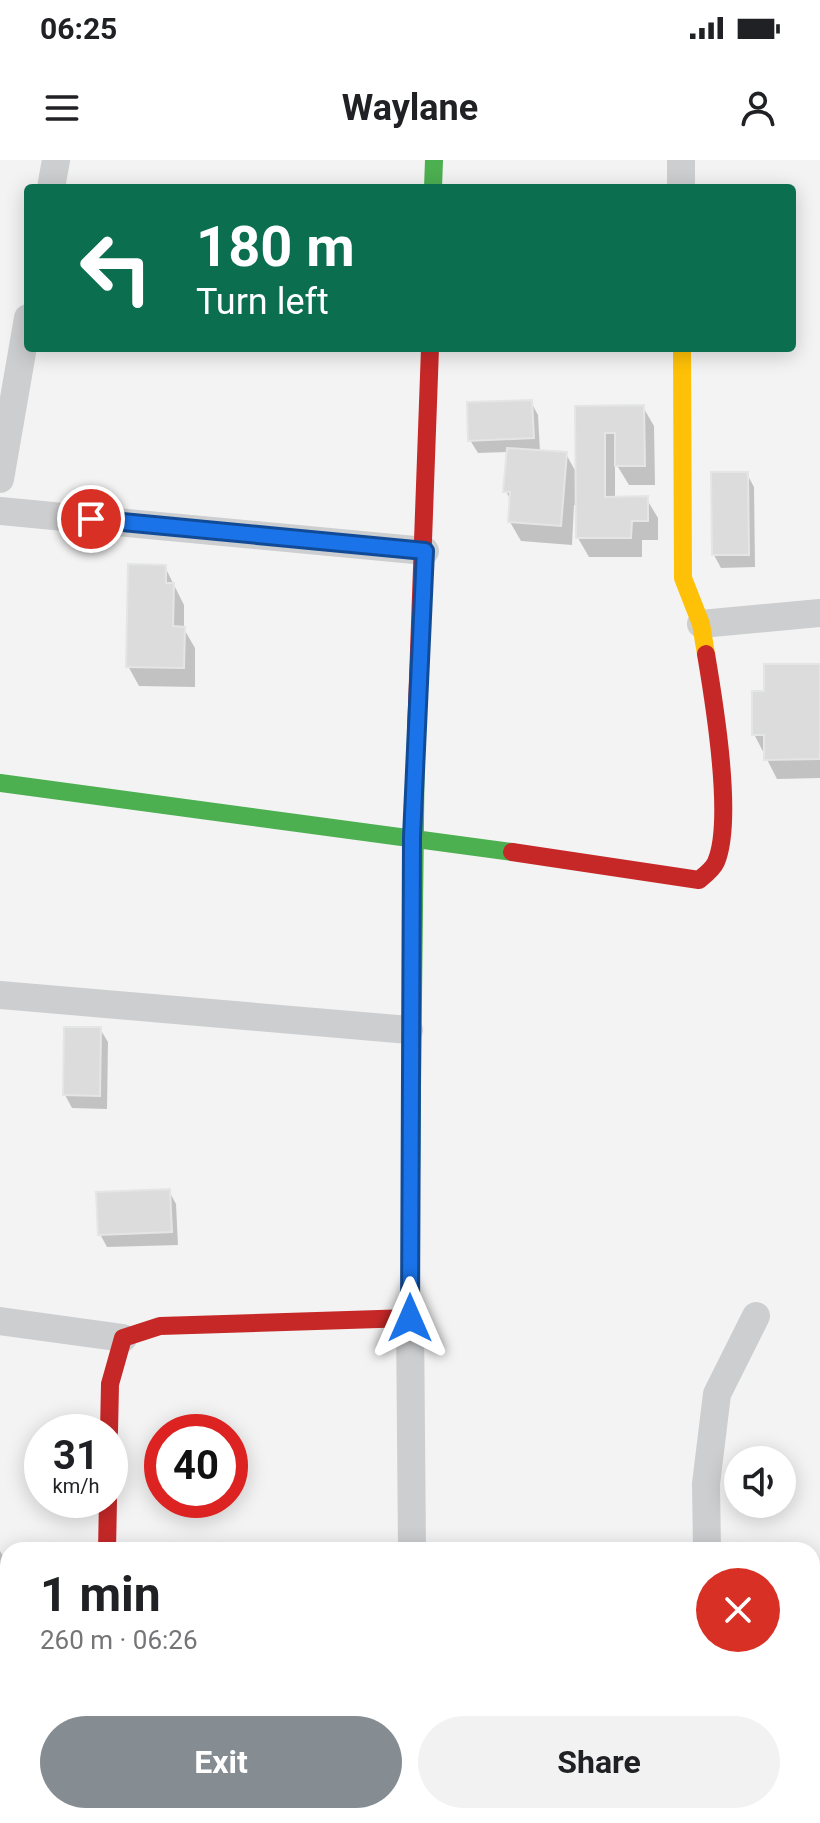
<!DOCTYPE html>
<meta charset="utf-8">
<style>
:root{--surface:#fff;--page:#f2f2f2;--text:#202124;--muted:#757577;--accent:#858c92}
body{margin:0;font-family:Roboto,sans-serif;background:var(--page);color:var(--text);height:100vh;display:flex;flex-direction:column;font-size:30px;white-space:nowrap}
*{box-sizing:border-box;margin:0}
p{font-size:26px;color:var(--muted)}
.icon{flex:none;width:44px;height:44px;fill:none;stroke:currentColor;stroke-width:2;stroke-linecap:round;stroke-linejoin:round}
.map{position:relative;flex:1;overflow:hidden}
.drawer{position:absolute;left:0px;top:1382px;width:820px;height:282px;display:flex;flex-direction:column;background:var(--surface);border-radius:24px 24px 0 0;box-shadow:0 4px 20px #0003}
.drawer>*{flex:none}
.banner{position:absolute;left:24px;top:24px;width:772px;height:168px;border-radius:8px;box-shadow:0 4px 20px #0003;background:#0b6e4f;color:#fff;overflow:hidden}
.controls{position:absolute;left:724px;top:1286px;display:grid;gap:16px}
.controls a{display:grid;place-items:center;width:72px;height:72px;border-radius:50%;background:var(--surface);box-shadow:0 4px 20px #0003;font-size:40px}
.speed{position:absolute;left:24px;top:1254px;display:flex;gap:16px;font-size:40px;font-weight:700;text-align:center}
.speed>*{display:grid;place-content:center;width:104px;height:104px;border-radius:50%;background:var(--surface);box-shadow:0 4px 20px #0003;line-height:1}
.speed small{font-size:20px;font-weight:400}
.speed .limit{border:12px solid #d22;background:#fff;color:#111}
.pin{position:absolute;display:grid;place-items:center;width:68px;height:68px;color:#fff;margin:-34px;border:4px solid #fff;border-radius:50%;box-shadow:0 2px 8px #0007}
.me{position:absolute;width:88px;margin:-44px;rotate:0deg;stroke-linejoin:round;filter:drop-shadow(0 0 6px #0008)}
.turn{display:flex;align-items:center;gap:28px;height:168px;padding:0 40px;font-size:36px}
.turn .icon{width:104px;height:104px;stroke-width:2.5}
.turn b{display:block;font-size:56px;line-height:68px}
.round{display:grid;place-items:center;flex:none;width:84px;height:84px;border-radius:42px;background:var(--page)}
.summary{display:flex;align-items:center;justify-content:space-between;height:136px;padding:0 40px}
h1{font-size:48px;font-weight:700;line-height:60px}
.cta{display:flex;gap:16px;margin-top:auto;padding:16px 40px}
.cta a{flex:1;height:92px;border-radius:48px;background:var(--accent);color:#fff;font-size:32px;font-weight:700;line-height:92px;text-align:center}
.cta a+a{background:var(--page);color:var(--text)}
.status{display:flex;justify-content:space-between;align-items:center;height:56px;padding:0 40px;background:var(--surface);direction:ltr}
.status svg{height:22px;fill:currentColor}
header{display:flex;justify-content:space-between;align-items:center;height:104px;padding:0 40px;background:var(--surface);font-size:36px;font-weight:700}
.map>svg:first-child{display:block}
.shadow{fill:#0003}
.building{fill:#dcdcdd;stroke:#e4e5e5;stroke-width:2}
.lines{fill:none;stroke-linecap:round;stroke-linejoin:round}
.street{stroke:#ccced0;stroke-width:28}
.fast{stroke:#4caf50;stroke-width:18}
.slow{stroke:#ffc107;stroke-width:18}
.jam{stroke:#c62828;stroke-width:18}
.route-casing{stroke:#114b97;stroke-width:20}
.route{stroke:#1a73e8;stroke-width:14}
</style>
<div class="status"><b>06:25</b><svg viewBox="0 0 49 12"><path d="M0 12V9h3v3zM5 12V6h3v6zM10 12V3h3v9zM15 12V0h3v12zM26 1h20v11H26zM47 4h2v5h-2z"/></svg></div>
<header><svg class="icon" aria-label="menu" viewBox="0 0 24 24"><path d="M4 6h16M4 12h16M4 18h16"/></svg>Waylane<svg class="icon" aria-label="person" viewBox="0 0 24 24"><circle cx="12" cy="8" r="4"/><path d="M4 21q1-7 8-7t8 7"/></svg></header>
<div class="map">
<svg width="820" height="1663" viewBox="0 0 820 1663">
<rect width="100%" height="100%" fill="#f3f3f3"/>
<g class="shadow">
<path d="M531 242 538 255 540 292 566 294 577 314V248L643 247 654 266 655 325H629L615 302V338H646L658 358V380H642V397H589L578 378V345H574L572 385 521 381 510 362 511 341 506 331 508 292 478 293 470 280Z"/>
<path d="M747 314 754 327 755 407 721 408 714 395Z"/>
<path d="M165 407 184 445V469L195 488V527L139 526 128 506Z"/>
<path d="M820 507V618L777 619 754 574 766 533Z"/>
<path d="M100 869 108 882 107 949 72 948 65 935Z"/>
<path d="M169 1031 176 1044 178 1085 107 1087 100 1074Z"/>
<path d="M0 1391 8 1404 5 1492H0Z"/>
</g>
<g class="building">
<path d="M532 240 534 278 468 281 467 242Z"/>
<path d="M644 245 645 306H615V273H605V337L648 336V361H632L631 378H576L575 246Z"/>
<path d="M507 288 567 292 561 366 508 362 510 332H503Z"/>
<path d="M711 312H748L749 395H712Z"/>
<path d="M128 404 166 405V423H174L173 466 185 467 184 508 126 507Z"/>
<path d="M764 504H820V599L764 600V575H752V531H764Z"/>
<path d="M64 867H101L100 936 63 935Z"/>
<path d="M170 1029 172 1072 98 1075 96 1032Z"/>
<path d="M0 1422H7L4 1459H0Z"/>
</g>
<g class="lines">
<g class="street">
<path d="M681 0V28"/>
<path d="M51 28 56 0"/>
<path d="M0 319 28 158"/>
<path d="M0 351 425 391"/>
<path d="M701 464 820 453"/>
<path d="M0 835 409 870"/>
<path d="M410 1158 412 1390"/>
<path d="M0 1161 123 1178"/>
<path d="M707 1390 706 1324 717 1234 756 1156"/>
<path d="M812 1513H820"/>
<path d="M415 1656V1663"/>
<path d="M720 1656V1663"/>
</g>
<g class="fast">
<path d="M433 28 434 0"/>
<path d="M0 623 512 692"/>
<path d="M411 1015 416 573"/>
<path d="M101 1656V1663"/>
</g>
<path class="slow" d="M682 188 683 418 701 464 706 494"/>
<g class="jam">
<path d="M416 573 430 188"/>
<path d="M512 692 699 720C705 715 713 709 716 702 734 660 714 541 706 494"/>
<path d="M109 1272 110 1224 123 1178 160 1166 410 1158 411 1015"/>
<path d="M107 1390 108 1340"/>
</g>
</g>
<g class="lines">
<defs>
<path id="route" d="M91 359 425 391 412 677 410 1158"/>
</defs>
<use href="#route" class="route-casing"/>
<use href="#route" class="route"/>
</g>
</svg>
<div class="controls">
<a><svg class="icon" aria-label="sound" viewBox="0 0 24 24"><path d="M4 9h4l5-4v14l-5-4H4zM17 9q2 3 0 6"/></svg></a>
</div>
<div class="speed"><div>31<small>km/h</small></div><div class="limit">40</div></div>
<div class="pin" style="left:91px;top:359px;background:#d93025"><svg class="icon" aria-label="arrive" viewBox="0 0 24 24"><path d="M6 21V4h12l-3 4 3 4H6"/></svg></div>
<svg class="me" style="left:410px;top:1158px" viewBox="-20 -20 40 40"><path d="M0-17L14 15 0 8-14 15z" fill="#1a73e8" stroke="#fff" stroke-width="4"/></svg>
<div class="banner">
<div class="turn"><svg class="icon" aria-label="left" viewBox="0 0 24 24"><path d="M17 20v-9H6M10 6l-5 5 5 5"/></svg><div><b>180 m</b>Turn left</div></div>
</div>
<section class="drawer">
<div class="summary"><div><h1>1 min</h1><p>260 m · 06:26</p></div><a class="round" style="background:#d93025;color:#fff"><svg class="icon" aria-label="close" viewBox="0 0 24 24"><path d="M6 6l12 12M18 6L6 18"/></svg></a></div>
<div class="cta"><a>Exit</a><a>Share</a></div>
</section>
</div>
